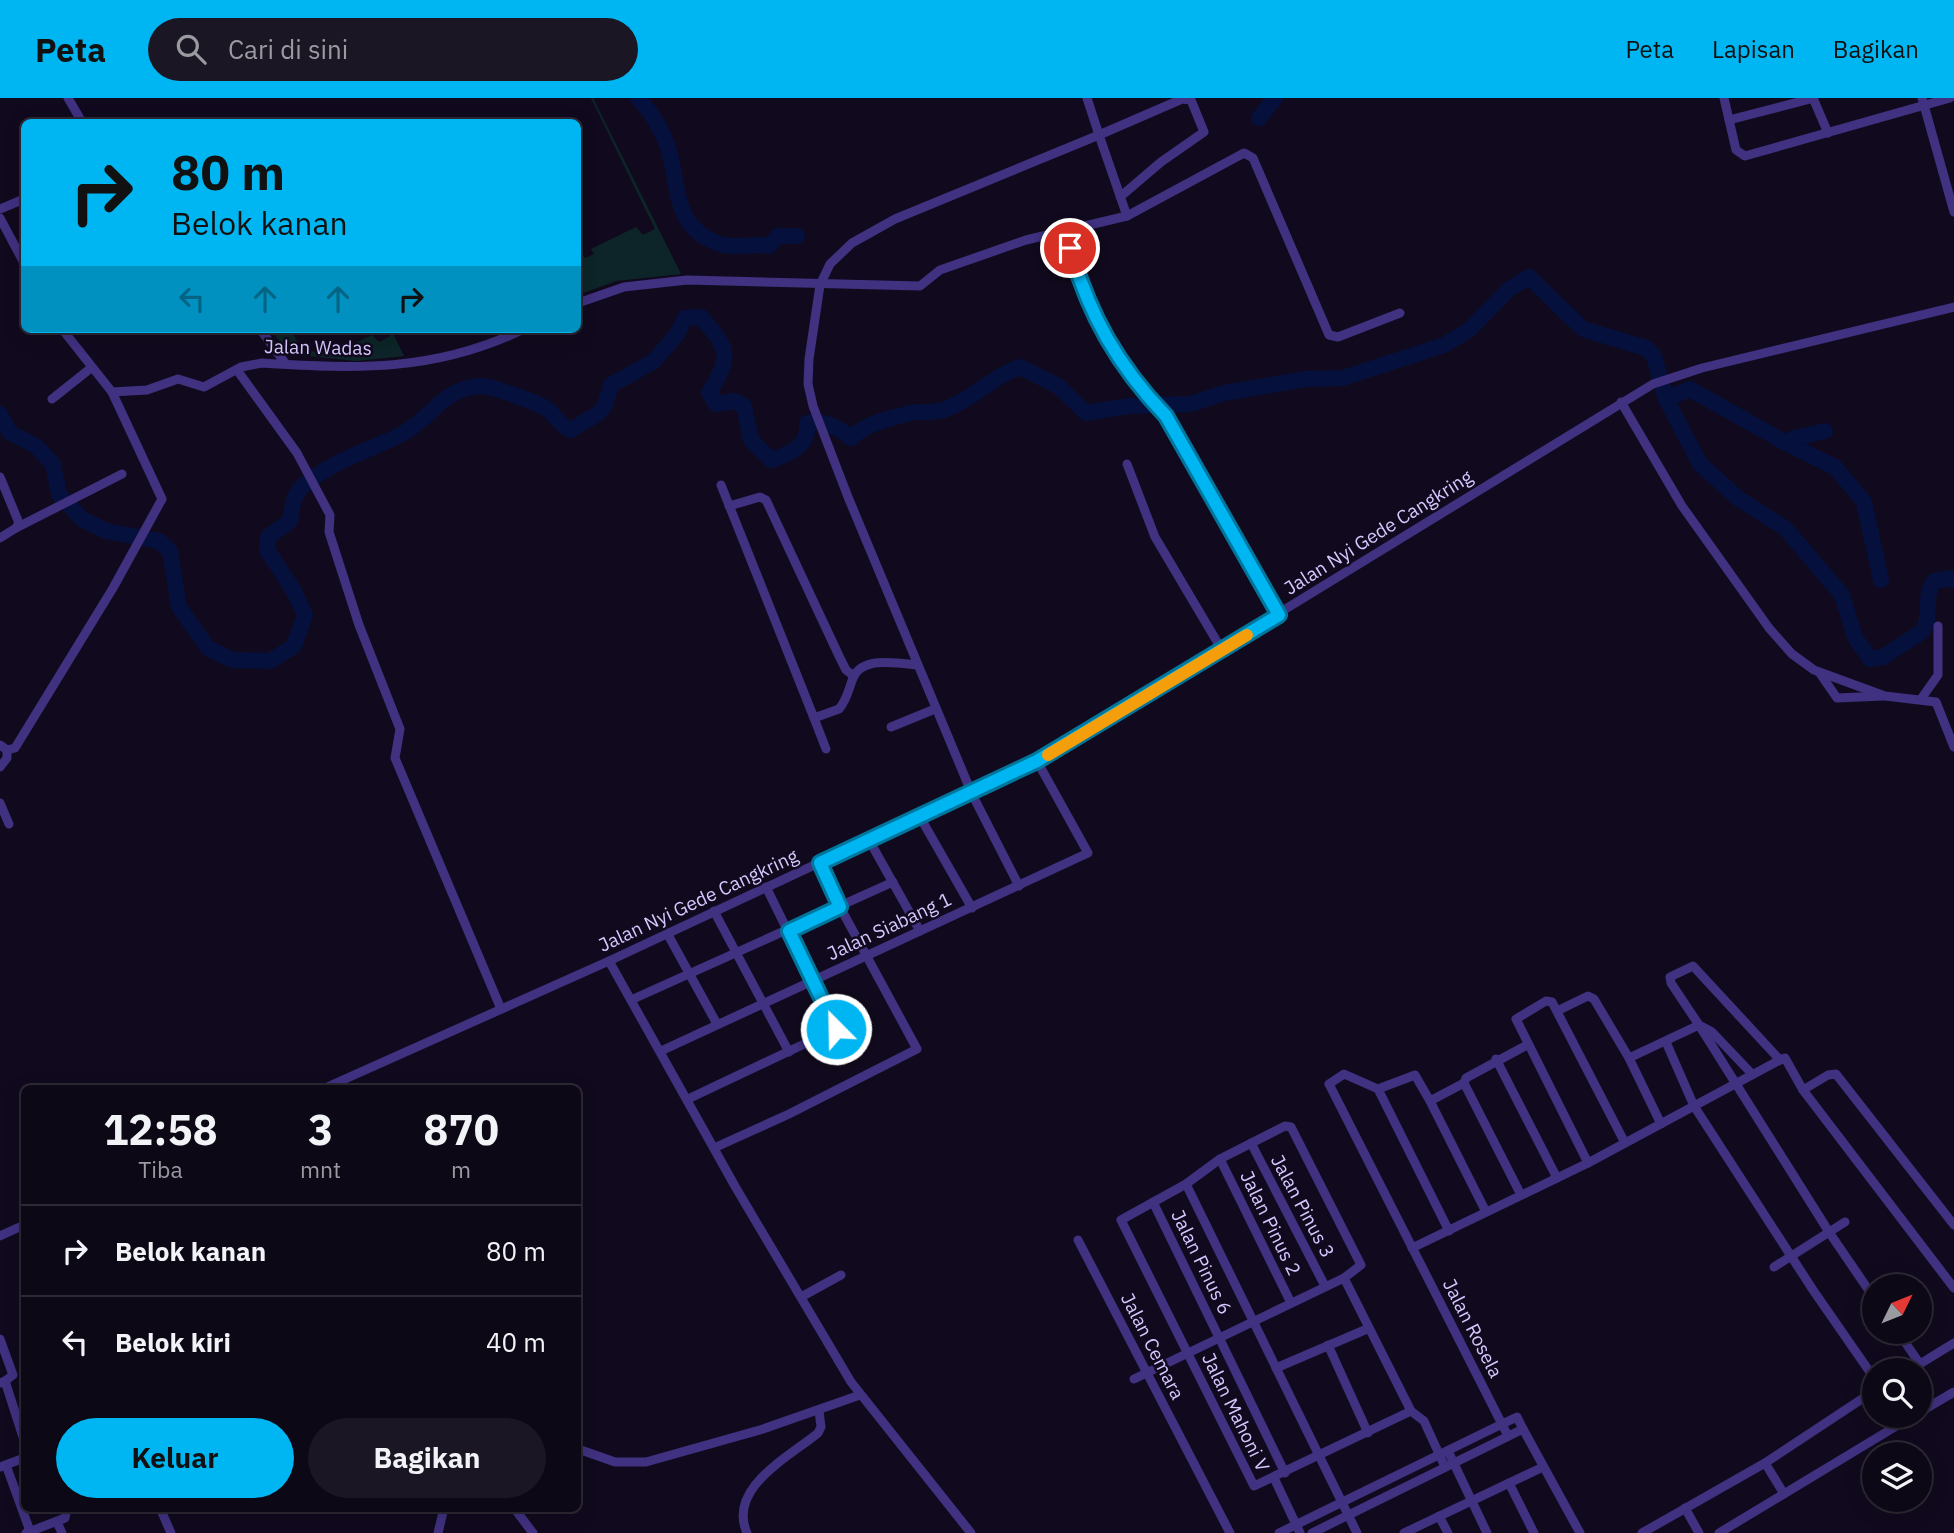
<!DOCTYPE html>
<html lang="id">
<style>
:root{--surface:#0d0816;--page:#1b1623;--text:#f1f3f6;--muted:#9a9aa1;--line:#2d2935;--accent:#00b6f2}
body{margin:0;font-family:"IBM Plex Sans",sans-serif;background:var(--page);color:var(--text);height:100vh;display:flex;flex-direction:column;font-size:26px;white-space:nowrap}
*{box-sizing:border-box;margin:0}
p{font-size:23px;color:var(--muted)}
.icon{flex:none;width:38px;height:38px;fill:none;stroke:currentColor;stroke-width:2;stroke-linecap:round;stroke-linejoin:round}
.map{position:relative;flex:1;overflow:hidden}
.panel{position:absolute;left:21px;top:987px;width:560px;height:427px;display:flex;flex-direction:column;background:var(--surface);border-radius:10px;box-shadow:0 4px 18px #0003,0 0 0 2px var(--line)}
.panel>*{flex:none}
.banner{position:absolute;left:21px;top:21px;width:560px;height:214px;border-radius:10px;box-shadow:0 4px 18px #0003,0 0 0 2px var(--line);background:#00b6f2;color:#111;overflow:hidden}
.needle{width:46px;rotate:47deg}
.tools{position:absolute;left:1862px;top:1176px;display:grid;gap:14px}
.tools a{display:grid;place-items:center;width:70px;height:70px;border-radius:50%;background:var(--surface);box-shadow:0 4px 18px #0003,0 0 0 2px var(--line);font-size:35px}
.pin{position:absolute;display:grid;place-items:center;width:60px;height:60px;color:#fff;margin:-30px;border:4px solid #fff;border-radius:50%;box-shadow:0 2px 7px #0007}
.me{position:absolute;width:77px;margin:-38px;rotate:337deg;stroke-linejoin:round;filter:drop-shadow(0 0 5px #0008)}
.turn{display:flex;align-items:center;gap:24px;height:147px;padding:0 35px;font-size:32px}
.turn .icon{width:91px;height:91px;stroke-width:2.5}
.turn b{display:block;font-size:49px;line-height:60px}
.lanes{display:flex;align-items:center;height:66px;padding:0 35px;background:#0003;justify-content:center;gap:35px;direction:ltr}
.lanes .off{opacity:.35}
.eta{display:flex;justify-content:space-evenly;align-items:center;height:119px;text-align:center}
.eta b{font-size:42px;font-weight:800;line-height:49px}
.cta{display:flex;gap:14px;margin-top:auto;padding:14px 35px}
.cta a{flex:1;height:80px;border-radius:42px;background:var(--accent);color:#111;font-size:28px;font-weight:800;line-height:80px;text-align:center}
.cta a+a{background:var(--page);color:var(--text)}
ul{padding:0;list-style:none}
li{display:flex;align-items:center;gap:21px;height:91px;padding:0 35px;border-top:2px solid var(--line)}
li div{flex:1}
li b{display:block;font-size:26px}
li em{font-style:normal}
header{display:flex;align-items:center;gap:42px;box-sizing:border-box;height:98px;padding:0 35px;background:var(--accent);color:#111}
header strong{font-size:33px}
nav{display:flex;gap:38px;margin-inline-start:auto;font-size:24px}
.search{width:490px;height:63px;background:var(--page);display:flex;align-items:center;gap:18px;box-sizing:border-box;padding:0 24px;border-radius:38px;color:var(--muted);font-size:26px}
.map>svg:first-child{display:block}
.green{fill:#0d2528}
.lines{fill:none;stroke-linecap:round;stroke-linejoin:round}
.river{stroke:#05113c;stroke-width:16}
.minor{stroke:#403181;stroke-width:9}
.route-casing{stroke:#00769d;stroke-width:18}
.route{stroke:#00b6f2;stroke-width:12}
.slow{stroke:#f59e0b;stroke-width:12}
.labels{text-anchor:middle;stroke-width:5;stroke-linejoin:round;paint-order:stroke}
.street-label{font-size:19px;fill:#d6c7ff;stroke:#110a1e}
</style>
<header>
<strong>Peta</strong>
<div class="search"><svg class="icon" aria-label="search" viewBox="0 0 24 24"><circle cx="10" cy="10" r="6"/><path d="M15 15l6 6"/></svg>Cari di sini</div>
<nav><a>Peta</a><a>Lapisan</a><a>Bagikan</a></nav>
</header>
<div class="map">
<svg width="1954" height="1435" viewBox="0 0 1954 1435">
<rect width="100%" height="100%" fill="#110a1e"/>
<g class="green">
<path d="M591 0H593L681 176 616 183 578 197V158L582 155 585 160 594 156 591 151 636 129 643 137 655 131Z"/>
<path d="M270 231 279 234 291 231 299 247C321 264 351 247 372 237L379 244 390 238 387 231H391L404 258 356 263 290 256Z"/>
</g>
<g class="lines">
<g class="river">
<path d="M638 0C652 15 662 30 668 50 680 86 671 127 717 145 735 152 751 144 769 148L778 138H797"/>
<path d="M1259 20 1275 0"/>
<path d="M1666 301 1690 291 1786 345 1835 369 1864 404 1881 482"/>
<path d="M0 316 9 334 36 348 53 366 59 396 82 421 106 433 159 443 170 453 179 509 208 550 232 562 270 563 294 548 305 517 294 493 267 452 268 439 290 423C293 410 292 398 303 388 331 363 369 353 402 336 431 321 443 289 482 288 491 288 541 306 547 311 556 318 560 328 571 332L599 315 605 307 611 287 654 263 678 235 685 220 701 219C730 253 732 256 709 295L716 306 734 303 744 308 751 342 771 362C790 356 810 348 807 325 822 321 840 330 851 340 866 325 889 321 910 315 921 313 933 315 943 312 971 303 993 278 1020 269L1058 288 1086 315 1128 308 1191 306 1224 295 1306 281 1343 280 1444 247 1469 232 1509 191 1529 179 1583 231 1646 250 1654 258 1666 301 1700 366 1739 401 1785 430 1842 497 1855 539 1870 561 1883 559 1923 533C1932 518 1923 499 1934 483L1952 480 1954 483"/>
<path d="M1786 345 1794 340 1825 333"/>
</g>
<g class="minor">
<path d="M68 0 82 24"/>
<path d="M1724 0 1736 52 1745 58 1950 0"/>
<path d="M1813 0 1828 35"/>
<path d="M1922 0 1954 114"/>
<path d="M1729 22 1814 0"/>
<path d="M1120 99 1161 64 1204 34 1191 2 1182 1 1099 37 1127 118"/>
<path d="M0 111 24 101"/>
<path d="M0 120 24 165"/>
<path d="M1065 131C1071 153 1076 177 1084 198 1101 242 1134 284 1166 318L1279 517"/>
<path d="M578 205 624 189 687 182 920 188 940 172 1026 142 1127 118 1244 55 1253 60 1329 237 1338 239 1400 215"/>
<path d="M62 231 112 294 147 292 178 281 204 289 241 269 262 265C358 271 435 274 524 231"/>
<path d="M260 231 285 265"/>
<path d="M237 272 297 355 330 417 329 434 359 527 400 631 395 660 501 911"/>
<path d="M52 301 91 270"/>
<path d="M1621 304 1682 408 1769 530 1792 556 1814 572 1885 598 1936 604 1954 649"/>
<path d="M1127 366 1155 439 1222 552"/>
<path d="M0 379 19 425 16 430 0 440"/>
<path d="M721 387 814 620 839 611C847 602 849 590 853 580 862 558 898 565 917 567"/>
<path d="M729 408 760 399 766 402 840 560 846 572 854 578"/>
<path d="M16 430 122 376"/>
<path d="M1819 574 1837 600 1883 598"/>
<path d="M1921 601 1938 577V528"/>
<path d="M814 620 826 651"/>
<path d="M891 629 935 611"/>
<path d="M0 647 7 652 15 650 113 490 162 401 112 294"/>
<path d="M0 669 7 660V652"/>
<path d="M0 705 9 726"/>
<path d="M920 719 972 810"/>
<path d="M869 742 920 833"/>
<path d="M1019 788 972 696 848 399 813 308 808 286 809 261 820 187 830 166 852 145 895 121 1099 37 1087 0"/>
<path d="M714 813 789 954"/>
<path d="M667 835 717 926"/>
<path d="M609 863 736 1090 851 1284 971 1435"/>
<path d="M631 902 893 784"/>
<path d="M1557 913 1588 898 1594 901 1629 960 1661 1026"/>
<path d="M1666 944 1694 1008 1780 962 1693 868 1670 879 1671 885 1699 927 1712 934 1752 976"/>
<path d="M661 953 1088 755 1037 663"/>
<path d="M1629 960 1699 927 1829 1134 1874 1200"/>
<path d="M1496 961 1557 1080"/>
<path d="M1780 962 1785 960 1803 992 1954 1190"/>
<path d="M1464 985 1521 1097"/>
<path d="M325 990 609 863 1037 663 1653 286 1702 270 1954 209"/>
<path d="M1378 991 1449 1133"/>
<path d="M1803 992 1828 977 1836 976 1954 1127"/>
<path d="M688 1001 836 931 766 789"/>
<path d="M1430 1003 1486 1114"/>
<path d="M1251 1045 1325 1188"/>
<path d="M714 1050 789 1016 917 951 840 809 820 765"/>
<path d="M1220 1061 1291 1205"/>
<path d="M1588 1065 1694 1008 1813 1192 1874 1280"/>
<path d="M1186 1086 1357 1435"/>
<path d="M1153 1104 1285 1375"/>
<path d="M0 1138 24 1127"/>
<path d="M1078 1142 1230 1435"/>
<path d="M1412 1150 1588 1065 1516 921 1546 903 1552 904 1625 1045"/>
<path d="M1774 1169 1845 1124"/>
<path d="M801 1199 841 1177"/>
<path d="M1898 1234 1920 1266"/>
<path d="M0 1241 13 1277 5 1283"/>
<path d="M1328 1247 1368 1335"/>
<path d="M1276 1270 1367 1231"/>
<path d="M1910 1272 1954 1245"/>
<path d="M1134 1281 1344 1180"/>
<path d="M0 1285 5 1283 24 1342"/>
<path d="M1411 1313 1254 1388 1121 1122 1186 1086 1220 1061 1285 1028 1291 1029 1361 1167 1344 1180 1411 1313 1424 1323 1445 1369"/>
<path d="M1920 1314 1954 1294"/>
<path d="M1523 1331 1580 1435"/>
<path d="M1508 1338 1329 986 1344 976 1378 991 1415 977 1430 1003 1464 985 1466 980 1527 947"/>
<path d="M578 1351 615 1364H646L763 1331 860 1297"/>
<path d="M1448 1353 1487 1435"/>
<path d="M1765 1365 1784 1396"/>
<path d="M6 1367 30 1433"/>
<path d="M0 1369 24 1360"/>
<path d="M1274 1380 1300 1435"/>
<path d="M1509 1385 1534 1435"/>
<path d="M160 1410 171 1435"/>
<path d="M514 1410 533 1435"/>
<path d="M1685 1410 1699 1435"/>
<path d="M1439 1418 1448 1435"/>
<path d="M57 1424 62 1435"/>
<path d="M26 1435 65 1420 67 1410"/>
<path d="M438 1435 444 1410"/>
<path d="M747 1435C727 1390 789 1359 818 1335L821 1329 819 1313"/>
<path d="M1279 1435 1502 1326 1517 1319 1523 1331 1312 1435"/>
<path d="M1404 1435 1543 1369"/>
<path d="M1642 1435 1765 1365 1874 1293"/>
<path d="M1719 1435 1913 1318"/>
</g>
</g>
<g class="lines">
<defs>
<path id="route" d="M836 931 789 833 840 809 820 765 1037 663 1279 517 1166 318C1118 268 1089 217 1070 150"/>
</defs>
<use href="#route" class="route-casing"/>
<use href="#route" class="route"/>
<path class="slow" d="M1048 657 1247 537"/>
</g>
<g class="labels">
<g class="street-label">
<text transform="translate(318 249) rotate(1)" y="7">Jalan Wadas</text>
<text transform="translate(1378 434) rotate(-32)" y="7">Jalan Nyi Gede Cangkring</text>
<text transform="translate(698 802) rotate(-25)" y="7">Jalan Nyi Gede Cangkring</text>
<text transform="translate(889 828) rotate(-25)" y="7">Jalan Siabang 1</text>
<text transform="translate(1303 1108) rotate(62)" y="7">Jalan Pinus 3</text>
<text transform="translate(1271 1125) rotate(64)" y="7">Jalan Pinus 2</text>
<text transform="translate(1202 1164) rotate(64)" y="7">Jalan Pinus 6</text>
<text transform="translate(1473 1230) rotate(63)" y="7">Jalan Rosela</text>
<text transform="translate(1153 1248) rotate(63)" y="7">Jalan Cemara</text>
<text transform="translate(1236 1314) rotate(64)" y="7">Jalan Mahoni V</text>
</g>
</g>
</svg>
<div class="tools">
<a><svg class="needle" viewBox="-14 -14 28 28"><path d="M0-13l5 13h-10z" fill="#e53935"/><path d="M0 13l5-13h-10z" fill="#9a9aa1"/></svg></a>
<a><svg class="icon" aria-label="search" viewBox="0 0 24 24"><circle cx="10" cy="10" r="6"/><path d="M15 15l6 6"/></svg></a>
<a><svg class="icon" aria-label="layers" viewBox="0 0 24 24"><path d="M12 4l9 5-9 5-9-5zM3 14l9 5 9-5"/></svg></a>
</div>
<div class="pin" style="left:1070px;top:150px;background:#d93025"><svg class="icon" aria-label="arrive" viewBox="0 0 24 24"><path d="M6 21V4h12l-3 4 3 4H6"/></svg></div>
<svg class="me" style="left:836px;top:931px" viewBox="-20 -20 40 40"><circle r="17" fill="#00b6f2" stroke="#fff" stroke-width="3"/><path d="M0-11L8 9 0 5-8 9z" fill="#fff"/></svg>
<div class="banner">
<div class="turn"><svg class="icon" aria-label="right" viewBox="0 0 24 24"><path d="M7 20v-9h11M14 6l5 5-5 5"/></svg><div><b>80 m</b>Belok kanan</div></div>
<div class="lanes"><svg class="icon off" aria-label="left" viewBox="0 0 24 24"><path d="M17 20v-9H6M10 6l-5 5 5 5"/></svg><svg class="icon off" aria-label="ahead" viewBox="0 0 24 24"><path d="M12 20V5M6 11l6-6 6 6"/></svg><svg class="icon off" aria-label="ahead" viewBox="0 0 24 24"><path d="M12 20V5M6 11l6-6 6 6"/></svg><svg class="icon" aria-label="right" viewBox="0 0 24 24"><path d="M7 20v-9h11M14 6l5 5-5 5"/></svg></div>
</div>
<section class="panel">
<div class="eta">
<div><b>12:58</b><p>Tiba</p></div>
<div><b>3</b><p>mnt</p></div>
<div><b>870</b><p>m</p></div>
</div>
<ul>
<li><svg class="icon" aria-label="right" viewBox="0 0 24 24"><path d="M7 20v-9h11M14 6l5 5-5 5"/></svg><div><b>Belok kanan</b></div><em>80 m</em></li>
<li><svg class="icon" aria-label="left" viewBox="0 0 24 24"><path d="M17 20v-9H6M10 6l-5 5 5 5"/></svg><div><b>Belok kiri</b></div><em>40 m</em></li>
</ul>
<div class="cta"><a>Keluar</a><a>Bagikan</a></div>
</section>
</div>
